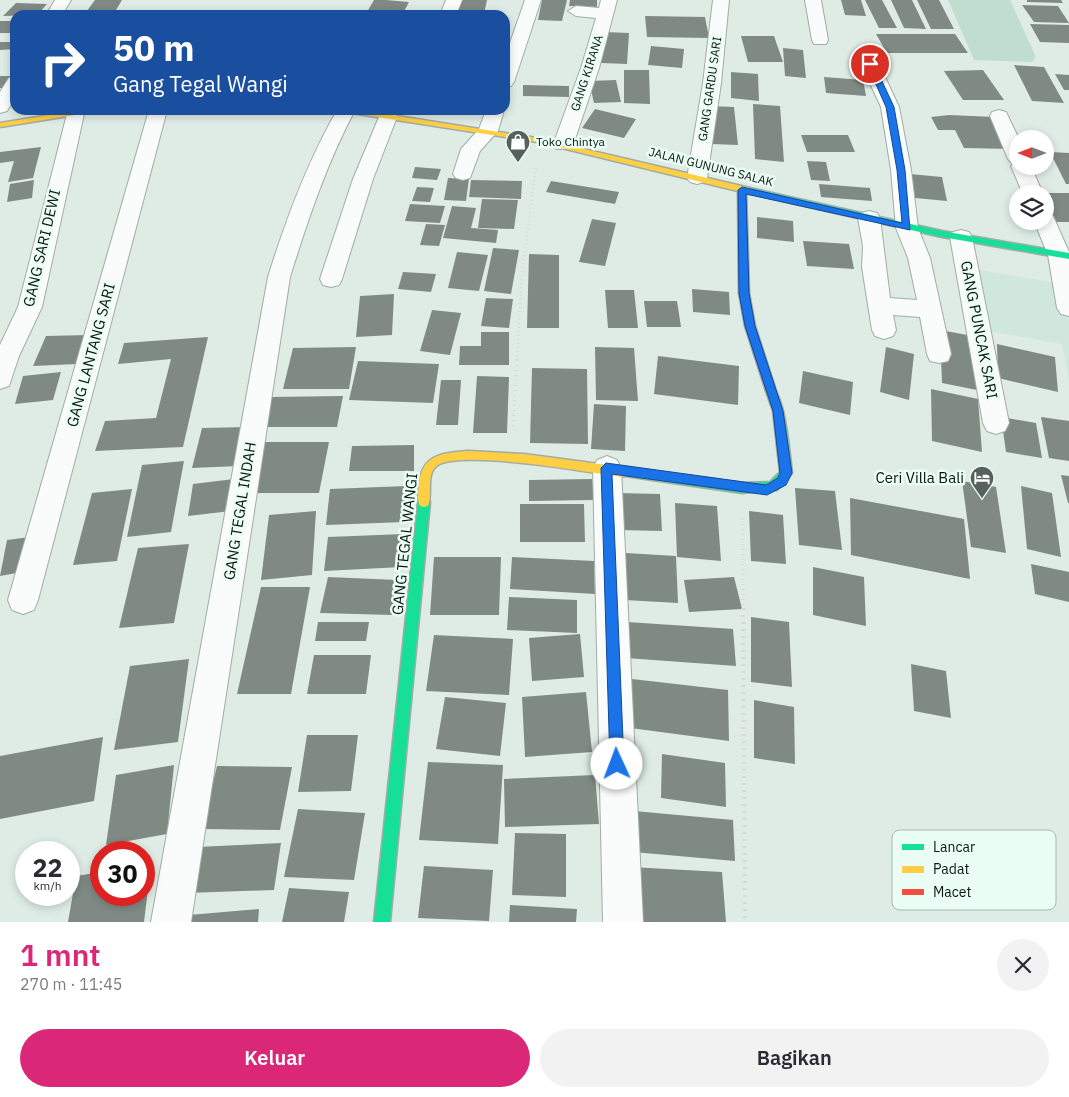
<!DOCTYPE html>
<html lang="id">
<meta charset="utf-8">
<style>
:root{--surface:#fff;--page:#f2f2f3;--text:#2b2b33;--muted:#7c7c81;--accent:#db2777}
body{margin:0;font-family:"IBM Plex Sans",sans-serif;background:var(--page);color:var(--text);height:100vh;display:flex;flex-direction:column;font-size:19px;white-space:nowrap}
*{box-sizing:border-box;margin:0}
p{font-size:16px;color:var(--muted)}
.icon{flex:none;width:28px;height:28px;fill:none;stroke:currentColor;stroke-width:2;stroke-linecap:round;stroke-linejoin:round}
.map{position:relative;height:922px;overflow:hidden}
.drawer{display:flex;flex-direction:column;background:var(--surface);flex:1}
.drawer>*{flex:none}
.top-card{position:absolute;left:10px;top:10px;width:500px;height:105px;border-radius:15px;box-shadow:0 2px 8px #0003;background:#1a4fa0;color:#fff;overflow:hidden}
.needle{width:32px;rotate:270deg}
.tools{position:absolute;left:1009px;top:130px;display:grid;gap:10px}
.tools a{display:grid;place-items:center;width:45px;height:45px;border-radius:50%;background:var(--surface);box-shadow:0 2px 8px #0003;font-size:25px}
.speed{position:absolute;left:15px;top:841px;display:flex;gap:10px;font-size:25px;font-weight:700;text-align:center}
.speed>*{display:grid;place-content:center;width:65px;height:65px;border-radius:50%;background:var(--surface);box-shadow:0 2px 8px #0003;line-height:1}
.speed small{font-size:12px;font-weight:400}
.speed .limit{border:8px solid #d22;background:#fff;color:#111}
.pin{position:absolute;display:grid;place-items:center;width:42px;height:42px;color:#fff;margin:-21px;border:2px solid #fff;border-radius:50%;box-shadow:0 1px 5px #0007}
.me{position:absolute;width:55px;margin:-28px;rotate:358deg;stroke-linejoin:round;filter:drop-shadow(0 0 4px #0008)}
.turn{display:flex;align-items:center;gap:18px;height:105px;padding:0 20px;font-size:22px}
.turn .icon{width:65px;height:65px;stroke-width:2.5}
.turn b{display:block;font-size:35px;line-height:42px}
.round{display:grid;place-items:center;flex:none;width:52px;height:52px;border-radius:26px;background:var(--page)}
.headline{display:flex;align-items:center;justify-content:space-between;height:85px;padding:0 20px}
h1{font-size:30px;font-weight:600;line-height:38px;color:var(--accent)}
.cta{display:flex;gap:10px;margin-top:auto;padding:10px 20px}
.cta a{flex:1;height:58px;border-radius:30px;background:var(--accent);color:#fff;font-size:20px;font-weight:600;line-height:58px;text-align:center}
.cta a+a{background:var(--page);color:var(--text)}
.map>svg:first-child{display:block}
.built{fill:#cfe7dc}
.green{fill:#c0ddcf}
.building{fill:#808a85}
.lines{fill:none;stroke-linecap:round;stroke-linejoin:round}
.street-casing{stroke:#a1aca7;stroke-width:2}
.fast-casing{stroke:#a1aca7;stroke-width:3}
.slow-casing{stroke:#a1aca7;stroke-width:3}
.jam-casing{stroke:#a1aca7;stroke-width:3}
.path-far2{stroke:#d6d9d8;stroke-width:2.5;stroke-dasharray:1 3;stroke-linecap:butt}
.path-far1{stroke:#d6d9d8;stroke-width:3;stroke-dasharray:1 4;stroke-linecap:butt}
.path{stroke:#d6d9d8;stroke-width:4;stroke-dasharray:2 5;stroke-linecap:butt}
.street{fill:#fafcfb;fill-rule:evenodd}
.fast{fill:#16e098;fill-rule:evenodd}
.slow{fill:#ffcf43;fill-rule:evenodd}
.jam{fill:#f24e42;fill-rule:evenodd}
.route{fill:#1a73e8;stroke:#114b97}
.labels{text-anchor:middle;stroke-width:5;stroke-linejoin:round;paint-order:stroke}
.far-street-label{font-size:12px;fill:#0c1511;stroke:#eafef5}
.far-poi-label{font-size:12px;fill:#0c1511;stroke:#eafef5;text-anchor:start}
.street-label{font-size:15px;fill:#0c1511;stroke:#eafef5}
.poi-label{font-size:15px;fill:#0c1511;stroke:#eafef5;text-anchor:end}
.key{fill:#eafef5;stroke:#a7b8b1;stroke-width:1}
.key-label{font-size:14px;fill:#0c1511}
</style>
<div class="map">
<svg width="1069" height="922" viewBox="0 0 1069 922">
<rect width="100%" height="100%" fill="#dfece6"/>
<path class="built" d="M961 267 1069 285V380L1062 344 966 327Z"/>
<path class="green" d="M948 0H1010L1036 57 1032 62 974 60Z"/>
<g class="building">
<path d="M95 0H122L113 15H84Z"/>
<path d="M374 0H386L409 2 402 15 367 12Z"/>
<path d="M459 0H487L484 14 455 12Z"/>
<path d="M542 0H567L562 21 538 20Z"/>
<path d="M570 0H597V7L569 6Z"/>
<path d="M841 0H861L866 16 845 15Z"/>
<path d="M865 0H882L897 28H879Z"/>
<path d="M891 0H912L926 29 904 28Z"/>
<path d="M917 0H939L954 29H931Z"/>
<path d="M1027 0H1061L1063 3 1027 2Z"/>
<path d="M16 3 47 4 37 15 3 16Z"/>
<path d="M1022 5 1058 6 1069 23 1034 22Z"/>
<path d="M645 16 705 17 709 38 647 37Z"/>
<rect x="0" y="21" width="15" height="12"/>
<path d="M1030 24 1069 25V43L1040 42Z"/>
<path d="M604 32 629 33 627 64 601 63Z"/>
<path d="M876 34H955L968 53H887Z"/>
<path d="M741 36H774L783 62H748Z"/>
<path d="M0 42H15V49L0 50Z"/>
<path d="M651 46 684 49 682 68 648 65Z"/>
<path d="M783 48 803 50 806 78 785 76Z"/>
<path d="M1014 65 1044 67 1064 103 1032 101Z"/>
<path d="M624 70H649L650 104 624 103Z"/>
<path d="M983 70 1004 100H963L944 71Z"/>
<path d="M731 72 758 74 759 101 731 98Z"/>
<path d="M1055 74 1069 75V90H1064Z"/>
<path d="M0 76H14L7 88H0Z"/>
<path d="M824 77 863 80 866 96 826 93Z"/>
<path d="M616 80 621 102 594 103 589 81Z"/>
<path d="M523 85 569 86V97L523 96Z"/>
<path d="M753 104 780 106 784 162 755 159Z"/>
<path d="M709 106 734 107 738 145 711 144Z"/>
<path d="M595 109 636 119 624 138 582 128Z"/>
<path d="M949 115 994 117 1012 149 964 148 955 130H938L931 117Z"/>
<path d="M801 135H848L855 152H807Z"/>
<path d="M41 147 33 178 8 182 14 161 0 163V152Z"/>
<path d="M1050 152 1069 153V184H1066Z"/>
<path d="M807 161 826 162 830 181 811 180Z"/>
<path d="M415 167 441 169 437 180 412 178Z"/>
<path d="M910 174 942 177 947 201 915 198Z"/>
<path d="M448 178 469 179 466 201 444 200Z"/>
<path d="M34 180 32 198 7 202 10 184Z"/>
<path d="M471 180 522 181 521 199 469 197Z"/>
<path d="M551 181 619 192 615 204 546 192Z"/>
<path d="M819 184 870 188 872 201 821 197Z"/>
<path d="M417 187 434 188 430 202 412 201Z"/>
<path d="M1045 193H1069V222H1053L1045 210Z"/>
<path d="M482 199 518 200 514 229 478 228Z"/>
<path d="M410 204 445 206 440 223 405 221Z"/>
<path d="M452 206 476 208 471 228 498 230 496 243 443 238Z"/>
<path d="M757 217 793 221 794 242 757 238Z"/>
<path d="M592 219 616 223 605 266 579 262Z"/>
<path d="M426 224 445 225 439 246 420 245Z"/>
<path d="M803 241 849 244 854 269 807 266Z"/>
<path d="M493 248 519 250 511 294 484 291Z"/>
<path d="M457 252 488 255 479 291 448 288Z"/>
<path d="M529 254 559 255V328H527Z"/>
<path d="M403 272 436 274 431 292 398 289Z"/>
<path d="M692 289 729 292 730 315 693 312Z"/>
<path d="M605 290H634L638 328H608Z"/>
<path d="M394 294 392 335 356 337 360 296Z"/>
<path d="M486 298 513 299 509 328 481 326Z"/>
<path d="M644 301H677L681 327H647Z"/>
<path d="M432 310 461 313 450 355 420 351Z"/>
<path d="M940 330 973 336 977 390 942 383Z"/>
<path d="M481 332H509V365H459L460 346H481Z"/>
<path d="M89 335 77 364 33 366 46 336Z"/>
<path d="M208 337 183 447 95 451 105 421 156 418 171 359 118 364 124 343Z"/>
<path d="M997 344 1055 357 1058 392 998 378Z"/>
<path d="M356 347 349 389H283L293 348Z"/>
<path d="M595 347 634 348 638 401 596 400Z"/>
<path d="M886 347 914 354 909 400 880 392Z"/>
<path d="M658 356 739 366 738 405 654 394Z"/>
<path d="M358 361 439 364 433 403 349 400Z"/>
<path d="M532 368 587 369 588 444 530 443Z"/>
<path d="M803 371 853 382 850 415 799 403Z"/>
<path d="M61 372 53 400 15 404 23 376Z"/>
<path d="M477 376 509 377 507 433H473Z"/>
<path d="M441 380H461L458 425H436Z"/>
<path d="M931 389 978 399 982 452 932 441Z"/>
<path d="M343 396 337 427H264L271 397Z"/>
<path d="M594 404 626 406 625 451 591 449Z"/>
<path d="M1001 417 1036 423 1042 458 1006 452Z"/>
<path d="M1041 417 1069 421V461L1049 458Z"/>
<path d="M247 427 238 466 192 468 202 428Z"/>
<path d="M262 442H329L319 493H250Z"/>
<path d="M414 445V471H349L352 446Z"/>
<path d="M184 461 171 532 127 537 142 465Z"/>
<path d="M1061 475 1069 476V503H1068Z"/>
<path d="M234 479 231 511 188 516 193 484Z"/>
<path d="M592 479 594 500 529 501V480Z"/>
<path d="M962 481 996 487 1006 553 971 547Z"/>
<path d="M406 486 404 522 326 525 330 489Z"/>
<path d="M1021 486 1052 493 1061 557 1027 549Z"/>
<path d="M795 488 835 491 842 550 799 545Z"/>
<path d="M132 489 117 561 73 565 92 493Z"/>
<path d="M617 493 660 494 662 531 619 530Z"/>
<path d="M850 498 964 519 970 579 851 555Z"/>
<path d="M675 503 717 506 721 561 677 557Z"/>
<path d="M520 504H584L585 542H520Z"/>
<path d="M316 511 312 575 261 580 269 515Z"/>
<path d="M749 511 783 515 786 564 751 561Z"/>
<path d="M404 534 402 567 324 571 328 537Z"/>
<path d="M30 537 22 572 0 576 7 540Z"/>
<path d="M189 544 174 623 119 628 138 548Z"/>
<path d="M626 553 676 556 678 603 625 600Z"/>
<path d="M434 557H501L499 615H430Z"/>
<path d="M512 557 594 561 595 594 510 589Z"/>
<path d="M1031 564 1069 572V602L1035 594Z"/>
<path d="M813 567 864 577 866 626 813 615Z"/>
<path d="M328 577 397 580 392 615 320 613Z"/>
<path d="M734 577 742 609 689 612 684 580Z"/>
<path d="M261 587H310L291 694H237Z"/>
<path d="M509 597 577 600V633L507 630Z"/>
<path d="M751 617 789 622 792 687 751 682Z"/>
<path d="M318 622H369L366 641H315Z"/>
<path d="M627 622 733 629 736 666 626 658Z"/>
<path d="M580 634 584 677 532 681 529 638Z"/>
<path d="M434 635 513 639 509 695 426 691Z"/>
<path d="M314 655H371L366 694H307Z"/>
<path d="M189 659 178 742 114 750 130 666Z"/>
<path d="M911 664 946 671 951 718 914 711Z"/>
<path d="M632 679 728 690 729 741 630 728Z"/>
<path d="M586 692 592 752 525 757 522 697Z"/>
<path d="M445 697 506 703 500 756 436 749Z"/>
<path d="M754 700 794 707 795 764 754 758Z"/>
<path d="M307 735H358L351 791 298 792Z"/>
<path d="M103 737 94 801 0 819V756Z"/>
<path d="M662 754 725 763 726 807 661 798Z"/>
<path d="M428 762 503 765 498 844 419 840Z"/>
<path d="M174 765 167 834 106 845 116 775Z"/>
<path d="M217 766 292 767 280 830 202 829Z"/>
<path d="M595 775 599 824 505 827 504 779Z"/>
<path d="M298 809 365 813 354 880 284 877Z"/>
<path d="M634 811 733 820 735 861 633 852Z"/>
<path d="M515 833 566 834V897L512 895Z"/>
<path d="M281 843 274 890 187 893 197 847Z"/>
<path d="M151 864 144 922H68L76 876 101 872V895H144V865Z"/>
<path d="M424 866 493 870 489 921 418 918Z"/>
<path d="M630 867 722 872 726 922H631Z"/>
<path d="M289 888 349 892 344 922H282Z"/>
<path d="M510 905 577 909 576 922H509Z"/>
<path d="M259 909 258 922H188L189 915Z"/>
</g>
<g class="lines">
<defs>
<g id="street">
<path d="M55 0H71L62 15H46Z"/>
<path d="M446 0H462L456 15H440Z"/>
<path d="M525 0H541L514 82 511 86 505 87V57Z"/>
<path d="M601 0H617L599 68 573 145 570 149H556L553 145 581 68 596 18 576 16 568 11 576 6 599 8Z"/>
<path d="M713 0H729L721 83 707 178 704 182 697 184 690 182 687 178 703 83Z"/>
<path d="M805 0H821L828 40 826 44H814L812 40Z"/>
<path d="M870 59 876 60 879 64 899 107 911 170 918 228 930 258 951 354 948 361 939 363 930 361 927 354 920 317 893 315 896 330 893 336 884 339 875 336 872 330 862 267 863 246 858 218 861 213 869 211 877 213 880 218 890 298 917 300 908 258 896 228 891 170 881 107 861 64 864 60Z"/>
<path d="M15 77V97L7 111 0 113V92L9 78Z"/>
<path d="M68 110H82L84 114 42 307 19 356 9 386 0 389V345L18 307Z"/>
<path d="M149 110H167L38 600 34 610 23 614 12 610 8 600Z"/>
<path d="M337 110H355C327 163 308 219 290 277L191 922H151L268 277C286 219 307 163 337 110Z"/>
<path d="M486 110H504L498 131 480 151 470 178 463 180 456 178 453 174 461 149 479 129Z"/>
<path d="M999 110 1006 112 1019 139 1018 166H1031L1043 194H1023L1011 166 1013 164 1008 159 990 116 992 112Z"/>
<path d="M388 111 395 113 397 117 373 179 342 279 339 285 331 287 323 285 320 279 353 179 379 117 381 113Z"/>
<path d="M1045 214 1053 216 1069 252V316L1061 314 1057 308 1048 255 1034 221H1045Z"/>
<path d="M961 230 969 232 972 237 1009 423 1005 431 996 434 987 431 983 423 950 237 953 232Z"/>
<path d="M607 456 617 460 621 468 643 922H603L593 468 597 460Z"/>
</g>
<g id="fast">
<path d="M750 188 942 231 1069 253V259L942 237 747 193V189Z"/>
<path d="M771 387C785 392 790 458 792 473L777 490 742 493 618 475 616 472 618 469 622 467 742 483 770 482 780 472 773 411 766 391Z"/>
<path d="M424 497 428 498 430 502 390 922H374L418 502 420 498Z"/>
</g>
<g id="slow">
<path d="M80 110H98L94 112 0 127V123Z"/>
<path d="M341 110H360L537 138 750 188 754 191 750 194 537 142 345 112Z"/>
<path d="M469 451 524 454 622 467 626 469 628 472 626 475 622 477C589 472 463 450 438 465 425 473 433 494 428 506L424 507 420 506C417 500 418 493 419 486 421 454 442 453 469 451Z"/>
</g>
<path id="jam" d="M742 187 746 190 749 293 755 326 776 391 771 395 766 391 745 326 739 293 738 190Z"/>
</defs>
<use href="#street" class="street-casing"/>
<use href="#fast" class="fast-casing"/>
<use href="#slow" class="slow-casing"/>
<use href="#jam" class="jam-casing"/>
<path class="path-far2" d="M517 360 522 272 536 166"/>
<g class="path-far1">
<path d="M513 426 517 359"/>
<path d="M743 519V610"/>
</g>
<path class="path" d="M743 608 745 922"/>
<use href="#street" class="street"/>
<use href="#fast" class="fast"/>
<use href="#slow" class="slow"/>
<use href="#jam" class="jam"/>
</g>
<path class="route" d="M870 61 874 64 894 107 905 170 910 230 746 194 749 293 755 326 783 411 792 473 786 485 767 495 612 474 624 764 622 769 617 771 612 769 610 764 601 468 606 463 766 485 778 478 780 473 773 411 745 326 739 293 738 190 742 187 902 223 897 170 886 107 867 64Z"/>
<defs>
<symbol id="shop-pin" viewBox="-11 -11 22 30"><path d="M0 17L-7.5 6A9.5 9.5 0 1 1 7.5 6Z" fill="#56605c" stroke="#eafef5"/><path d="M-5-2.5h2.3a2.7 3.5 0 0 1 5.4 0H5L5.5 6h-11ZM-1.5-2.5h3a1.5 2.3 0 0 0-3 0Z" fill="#fff"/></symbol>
<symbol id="hotel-pin" viewBox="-11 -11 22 30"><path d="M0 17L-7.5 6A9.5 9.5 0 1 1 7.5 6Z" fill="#56605c" stroke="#eafef5"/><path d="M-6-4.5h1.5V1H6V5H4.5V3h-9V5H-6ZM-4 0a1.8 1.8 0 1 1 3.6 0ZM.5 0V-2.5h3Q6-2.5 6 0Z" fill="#fff"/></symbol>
</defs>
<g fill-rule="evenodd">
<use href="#shop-pin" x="504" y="128" width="28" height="38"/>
<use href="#hotel-pin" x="968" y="464" width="28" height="38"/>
</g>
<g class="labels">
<g class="far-street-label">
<text transform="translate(587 73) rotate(-72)" y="4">GANG KIRANA</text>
<text transform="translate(710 89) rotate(-82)" y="4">GANG GARDU SARI</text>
<text transform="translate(711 167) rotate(14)" y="4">JALAN GUNUNG SALAK</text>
</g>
<g class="far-poi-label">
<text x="536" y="146">Toko Chintya</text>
</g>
<g class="street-label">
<text transform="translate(42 248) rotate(-77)" y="5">GANG SARI DEWI</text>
<text transform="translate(979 330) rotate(79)" y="5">GANG PUNCAK SARI</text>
<text transform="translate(91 355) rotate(-75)" y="5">GANG LANTANG SARI</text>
<text transform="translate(240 511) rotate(-81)" y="5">GANG TEGAL INDAH</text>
<text transform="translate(405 544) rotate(-84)" y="5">GANG TEGAL WANGI</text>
</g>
<g class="poi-label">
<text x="964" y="483">Ceri Villa Bali</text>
</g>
</g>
<rect x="892" y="830" width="164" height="80" rx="8" class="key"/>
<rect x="902" y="844" width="22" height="6" fill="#16e098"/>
<rect x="902" y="866" width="22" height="7" fill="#ffcf43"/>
<rect x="902" y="889" width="22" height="6" fill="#f24e42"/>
<g class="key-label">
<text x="933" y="852">Lancar</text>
<text x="933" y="874">Padat</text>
<text x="933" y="897">Macet</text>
</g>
</svg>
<div class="tools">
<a><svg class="needle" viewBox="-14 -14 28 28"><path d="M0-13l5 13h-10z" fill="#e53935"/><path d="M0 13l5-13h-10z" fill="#7c7c81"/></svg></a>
<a><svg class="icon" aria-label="layers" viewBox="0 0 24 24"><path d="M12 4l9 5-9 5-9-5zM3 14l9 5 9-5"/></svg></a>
</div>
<div class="speed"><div>22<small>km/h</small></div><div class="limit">30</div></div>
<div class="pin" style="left:870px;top:64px;background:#d93025"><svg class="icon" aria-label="arrive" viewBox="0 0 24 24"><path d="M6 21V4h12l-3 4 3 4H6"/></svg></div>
<svg class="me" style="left:617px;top:764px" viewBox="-20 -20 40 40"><circle r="19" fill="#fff"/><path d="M0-13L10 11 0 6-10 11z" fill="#1a73e8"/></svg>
<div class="top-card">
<div class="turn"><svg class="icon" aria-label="right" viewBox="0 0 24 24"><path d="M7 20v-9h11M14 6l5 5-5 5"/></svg><div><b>50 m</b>Gang Tegal Wangi</div></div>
</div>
</div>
<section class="drawer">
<div class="headline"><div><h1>1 mnt</h1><p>270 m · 11:45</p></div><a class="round"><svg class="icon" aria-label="close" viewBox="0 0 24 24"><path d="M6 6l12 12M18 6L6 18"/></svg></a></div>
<div class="cta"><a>Keluar</a><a>Bagikan</a></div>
</section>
